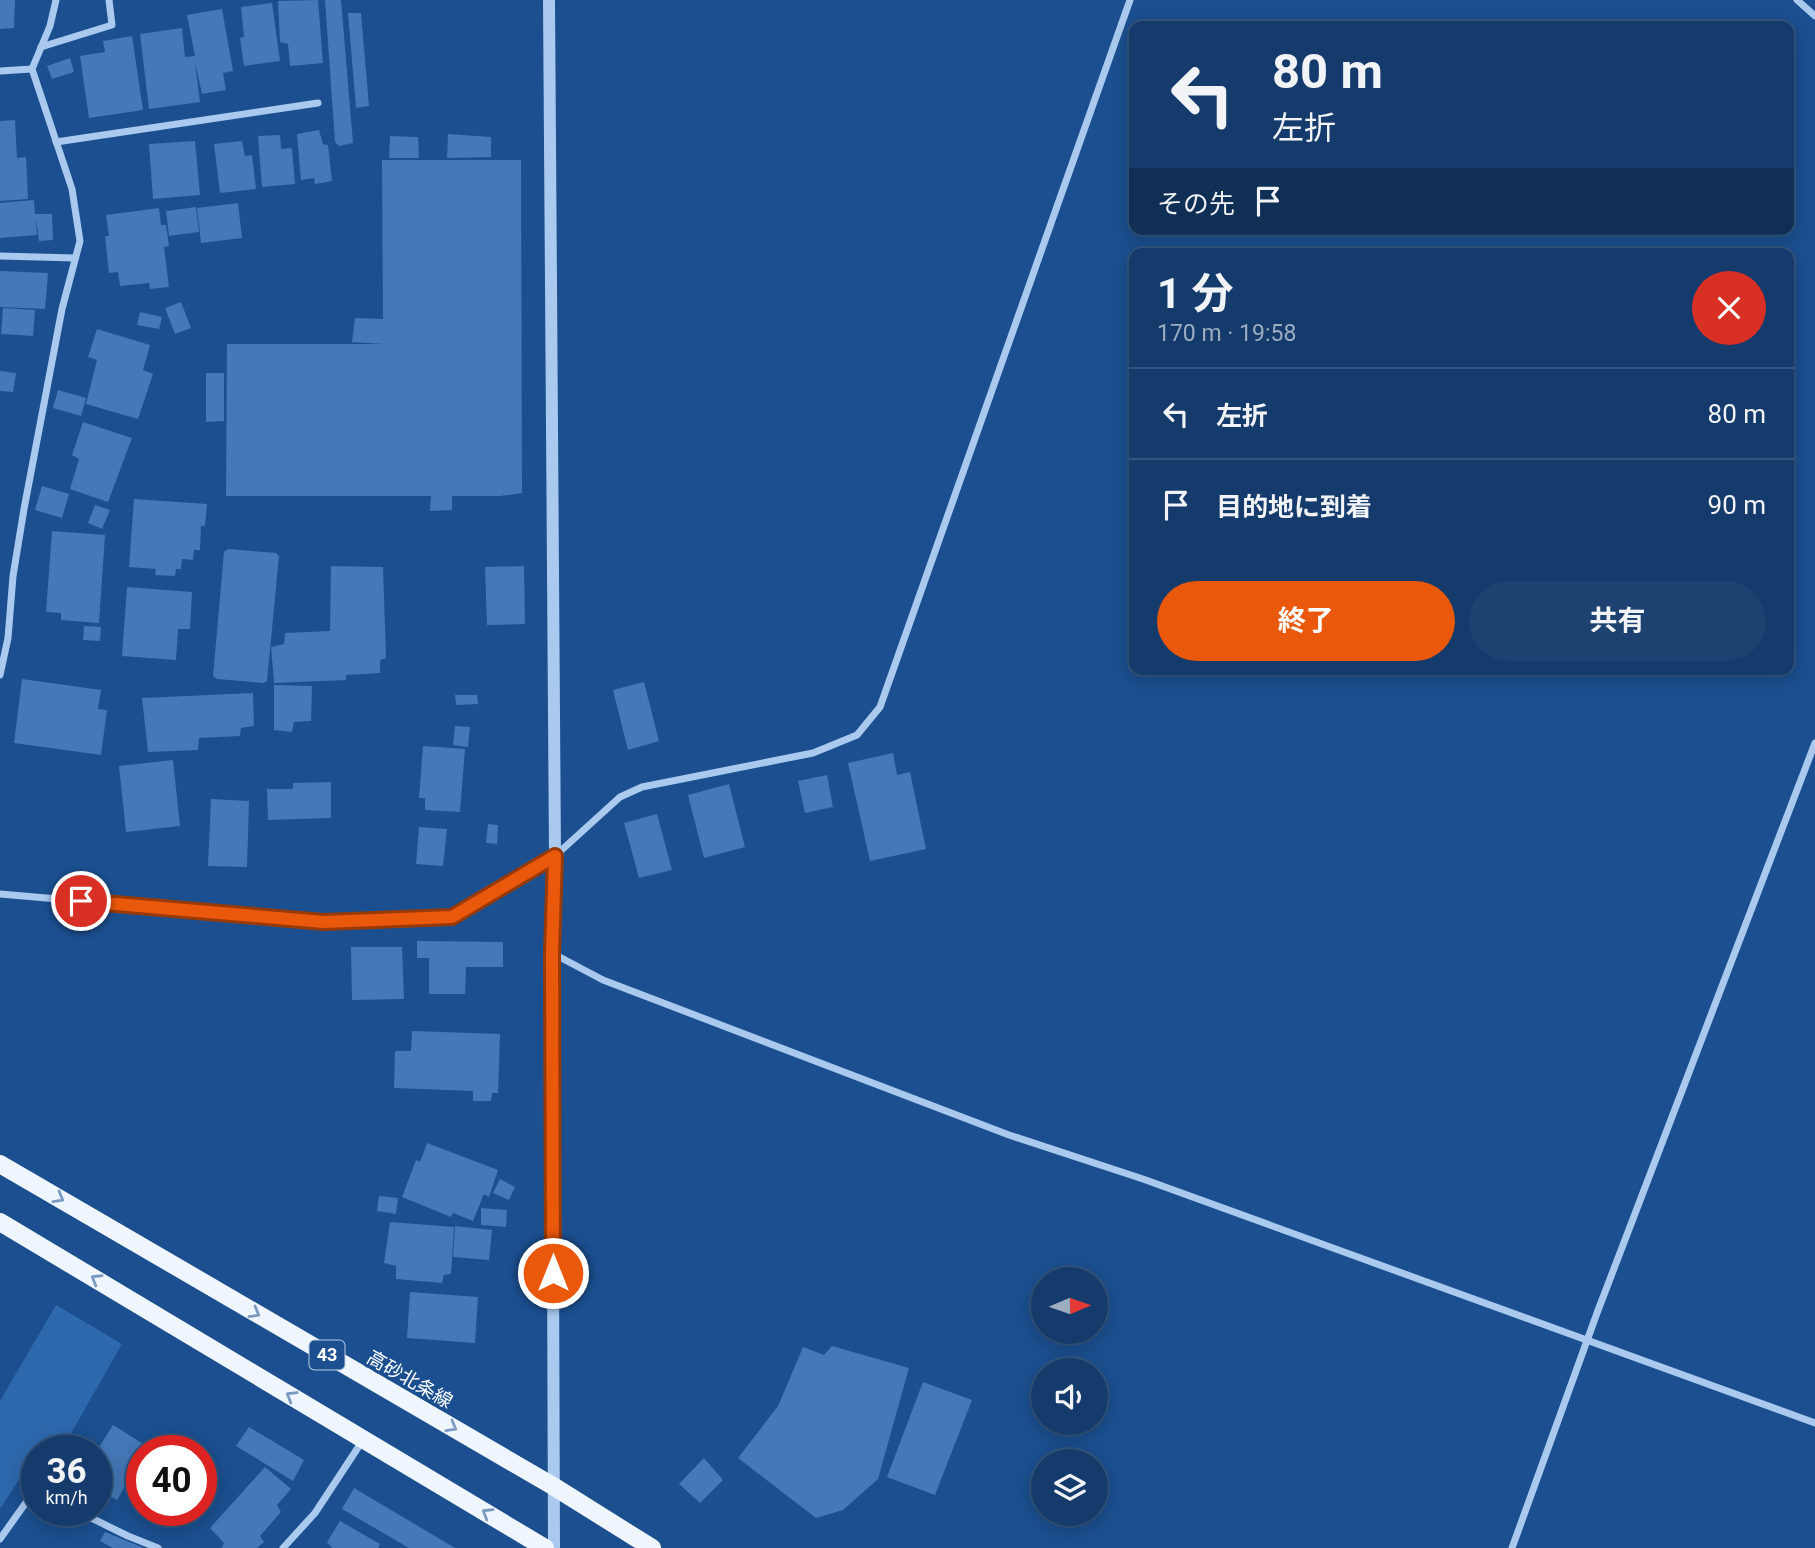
<!DOCTYPE html>
<html lang="ja">
<meta charset="utf-8">
<style>
:root{--surface:#143b6b;--page:#1d4271;--text:#f1f3f6;--muted:#9dadc1;--line:#33557e;--accent:#ea580c}
body{margin:0;font-family:Roboto,"Noto Sans JP",sans-serif;background:var(--page);color:var(--text);height:100vh;display:flex;flex-direction:column;font-size:26px;white-space:nowrap}
*{box-sizing:border-box;margin:0}
p{font-size:23px;color:var(--muted)}
.icon{flex:none;width:38px;height:38px;fill:none;stroke:currentColor;stroke-width:2;stroke-linecap:round;stroke-linejoin:round}
.map{position:relative;flex:1;overflow:hidden}
.sheet{position:absolute;left:1129px;top:248px;width:665px;height:427px;display:flex;flex-direction:column;background:var(--surface);border-radius:14px;box-shadow:0 4px 18px #0003,0 0 0 2px var(--line)}
.sheet>*{flex:none}
.top-card{position:absolute;left:1129px;top:21px;width:665px;height:214px;border-radius:14px;box-shadow:0 4px 18px #0003,0 0 0 2px var(--line);background:#143b6b;color:var(--text);overflow:hidden}
.needle{width:46px;rotate:88deg}
.tools{position:absolute;left:1031px;top:1267px;display:grid;gap:14px}
.tools a{display:grid;place-items:center;width:77px;height:77px;border-radius:50%;background:var(--surface);box-shadow:0 4px 18px #0003,0 0 0 2px var(--line);font-size:35px}
.speed{position:absolute;left:21px;top:1435px;display:flex;gap:14px;font-size:35px;font-weight:700;text-align:center}
.speed>*{display:grid;place-content:center;width:91px;height:91px;border-radius:50%;background:var(--surface);box-shadow:0 4px 18px #0003,0 0 0 2px var(--line);line-height:1}
.speed small{font-size:18px;font-weight:400}
.speed .limit{border:10px solid #d22;background:#fff;color:#111}
.pin{position:absolute;display:grid;place-items:center;width:60px;height:60px;color:#fff;margin:-30px;border:4px solid #fff;border-radius:50%;box-shadow:0 2px 7px #0007}
.me{position:absolute;width:77px;margin:-38px;rotate:0deg;stroke-linejoin:round;filter:drop-shadow(0 0 5px #0008)}
.turn{display:flex;align-items:center;gap:24px;height:147px;padding:0 28px;font-size:32px}
.turn .icon{width:91px;height:91px;stroke-width:2.5}
.turn b{display:block;font-size:49px;line-height:60px}
.then{display:flex;align-items:center;height:66px;padding:0 28px;background:#0003;gap:14px;font-size:26px}
.round{display:grid;place-items:center;flex:none;width:74px;height:74px;border-radius:37px;background:var(--page)}
.summary{display:flex;align-items:center;justify-content:space-between;height:119px;padding:0 28px}
h1{font-size:42px;font-weight:700;line-height:52px}
.cta{display:flex;gap:14px;margin-top:auto;padding:14px 28px}
.cta a{flex:1;height:80px;border-radius:42px;background:var(--accent);color:#fff;font-size:28px;font-weight:700;line-height:80px;text-align:center}
.cta a+a{background:var(--page);color:var(--text)}
ul{padding:0;list-style:none}
li{display:flex;align-items:center;gap:21px;height:91px;padding:0 28px;border-top:2px solid var(--line)}
li div{flex:1}
li b{display:block;font-size:26px}
li em{font-style:normal}
.map>svg:first-child{display:block}
.green{fill:#2e69ad}
.building{fill:#4478b7}
.lines{fill:none;stroke-linecap:round;stroke-linejoin:round}
.minor{stroke:#a9c9ee;stroke-width:7}
.tertiary{stroke:#a9c9ee;stroke-width:12}
.primary{stroke:#f0f6ff;stroke-width:18}
.oneway{stroke:#7b9ac1}
.route-casing{stroke:#983908;stroke-width:18}
.route{stroke:#ea580c;stroke-width:12}
.labels{text-anchor:middle;stroke-width:6;stroke-linejoin:round;paint-order:stroke}
.shield{fill:#1b4f8f;stroke:#bbcadd;stroke-width:2}
.shield-label{font-size:18px;font-weight:bold;fill:#fff}
.street-label{font-size:19px;fill:#fff;stroke:#1b4f8f}
</style>
<div class="map">
<svg width="1815" height="1548" viewBox="0 0 1815 1548">
<rect width="100%" height="100%" fill="#1b4f8f"/>
<path class="green" d="M56 1305 122 1344 61 1451H37V1475L26 1469 0 1509V1401Z"/>
<g class="building">
<path d="M0 0H15L14 28 0 29Z"/>
<path d="M318 0 323 63 290 66 288 44 280 42 278 1Z"/>
<path d="M325 0H341L353 143 339 146 335 142Z"/>
<path d="M272 3 280 61 244 66 240 38 244 37 241 7Z"/>
<path d="M222 9 233 71 223 73 226 90 202 94 195 62 200 102 149 109 140 34 182 28 185 57 195 56 187 15Z"/>
<path d="M348 13H361L369 106 356 108Z"/>
<path d="M132 36 143 110 89 118 80 56 105 52 103 41Z"/>
<path d="M70 58 74 72 52 79 47 66Z"/>
<path d="M15 120 17 158 26 157 28 199 0 201V121Z"/>
<path d="M319 130 323 144 328 145 332 181 315 184 314 178 301 180 297 134Z"/>
<path d="M448 134 491 137V157L447 158Z"/>
<path d="M280 135 281 149 292 148 295 184 262 187 258 136Z"/>
<path d="M390 136 418 137 419 158H389Z"/>
<path d="M195 141 200 195 153 199 149 144Z"/>
<path d="M242 141 245 156 252 155 256 189 220 193 214 144Z"/>
<path d="M382 160H521L522 493 500 496H452V510L430 511 431 496H226L227 344H383L352 342 355 318 383 319Z"/>
<path d="M34 200 35 214H52L53 240 39 241 36 218 37 235 0 238V203Z"/>
<path d="M238 203 242 238 201 243 197 208Z"/>
<path d="M196 207 199 232 169 236 166 211Z"/>
<path d="M159 208 161 225H166L169 246 164 247 169 287 150 289 149 283 120 286 118 272 109 273 105 236H109L106 215Z"/>
<path d="M0 271 48 273 45 309 0 307Z"/>
<path d="M181 302 191 328 175 334 165 308Z"/>
<path d="M3 308 35 310 33 336 1 334Z"/>
<path d="M140 312 162 317 159 329 137 325Z"/>
<path d="M97 329 150 345 143 370 153 374 138 419 86 404 97 360 88 357Z"/>
<path d="M0 371 16 373 13 392 0 391Z"/>
<path d="M206 373H224V421L206 422Z"/>
<path d="M58 390 86 398 81 416 53 408Z"/>
<path d="M83 422 132 438 108 502 70 489 79 459 72 455Z"/>
<path d="M42 486 69 494 62 518 35 510Z"/>
<path d="M134 499 207 504 205 526H201L200 550H194L193 560 182 559 181 569H176L175 576 155 575 156 569 129 567Z"/>
<path d="M95 505 110 510 102 529 88 523Z"/>
<path d="M52 531 105 535 99 623 61 620V613L46 612Z"/>
<path d="M228 549 276 553 279 556 267 681 264 683 217 679 213 676 224 552Z"/>
<path d="M331 566 383 567 386 658 380 660V673L346 675V680L274 683 271 647 284 644 285 633 330 631Z"/>
<path d="M524 566 525 624 487 625 485 567Z"/>
<path d="M127 587 192 592 190 629H178L176 660 122 656Z"/>
<path d="M84 626 101 627 100 641 83 640Z"/>
<path d="M22 679 101 690 98 709 107 710 101 755 14 743Z"/>
<path d="M644 682 659 741 628 750 613 690Z"/>
<path d="M274 685 312 686 311 721 294 722 292 732 274 730Z"/>
<path d="M253 693 254 726 241 728 240 736 199 738 198 750 148 752 142 698Z"/>
<path d="M455 695H477L478 704 456 705Z"/>
<path d="M455 726 470 727 468 747 453 745Z"/>
<path d="M423 746 465 749 460 812 425 810V798H419Z"/>
<path d="M893 753 897 775 910 772 926 849 870 861 848 763Z"/>
<path d="M173 760 180 826 126 832 119 766Z"/>
<path d="M827 775 833 807 805 813 798 781Z"/>
<path d="M331 782V818L268 820 267 789H293V783Z"/>
<path d="M729 784 745 847 704 858 688 795Z"/>
<path d="M211 799 249 801 247 867 208 866Z"/>
<path d="M657 814 672 870 639 878 624 823Z"/>
<path d="M488 824 498 825 497 844 486 843Z"/>
<path d="M419 827 447 829 443 866 416 864Z"/>
<path d="M417 941 503 942V967H466L465 994H429V958H417Z"/>
<path d="M351 947H402L404 999 352 1000Z"/>
<path d="M412 1031 500 1034 498 1093H492L491 1101H473V1091L394 1088 395 1051H411Z"/>
<path d="M427 1143 498 1170 489 1197 484 1194 473 1221 453 1213 451 1217 402 1197 416 1160 420 1162Z"/>
<path d="M500 1179 515 1187 509 1200 493 1193Z"/>
<path d="M379 1196 398 1198 396 1214 377 1211Z"/>
<path d="M481 1208 507 1210 506 1227 481 1225Z"/>
<path d="M390 1222 454 1227 451 1274 444 1275 442 1283 396 1279V1266L384 1263Z"/>
<path d="M455 1226 492 1230 489 1260 453 1257Z"/>
<path d="M410 1292 478 1297 475 1343 407 1338Z"/>
<path d="M832 1346 909 1368 878 1479 843 1510 816 1518 738 1458 778 1406 803 1347 824 1355Z"/>
<path d="M923 1382 972 1400 935 1495 887 1477Z"/>
<path d="M113 1425 148 1447 146 1451H142V1457L117 1500 96 1488V1452Z"/>
<path d="M249 1427 304 1460 293 1481 236 1446Z"/>
<path d="M704 1458 723 1480 700 1503 679 1484Z"/>
<path d="M265 1467 291 1489 277 1505 281 1512 260 1536 264 1542 257 1548H222L224 1543 210 1528Z"/>
<path d="M354 1488 455 1548H409L342 1509Z"/>
<path d="M340 1521 380 1544 378 1548H332L327 1542Z"/>
<path d="M105 1532 144 1548H113L100 1541Z"/>
</g>
<g class="lines">
<g class="minor">
<path d="M1797 0 1815 16"/>
<path d="M41 47 112 25 109 0"/>
<path d="M0 71 32 69"/>
<path d="M56 142 318 103"/>
<path d="M0 256 75 258"/>
<path d="M0 675 8 638 13 576 24 509 62 309 80 241 72 189 32 69 50 26 56 0"/>
<path d="M0 894 324 922 452 917 555 856 620 797 642 787 813 753 857 735 880 707 1130 0"/>
<path d="M552 953 603 980 1009 1135 1143 1179 1815 1423"/>
<path d="M75 1510 128 1536 158 1548"/>
<path d="M0 1539 37 1487"/>
<path d="M283 1548 315 1513 363 1440"/>
<path d="M1512 1548 1597 1313 1815 743"/>
</g>
<path class="tertiary" d="M549 0 555 856 552 953 554 1548"/>
<g class="primary">
<path d="M0 1164 553 1486 652 1548"/>
<path d="M0 1222 545 1548"/>
</g>
</g>
<defs><path id="oneway-chevron" d="M-2-3.5L2.5 0L-2 3.5" fill="none" stroke-width="1.6" stroke-linecap="round" stroke-linejoin="round" transform="scale(1.75)"/></defs>
<g class="oneway">
<use href="#oneway-chevron" transform="translate(59 1198) rotate(30)"/>
<use href="#oneway-chevron" transform="translate(96 1279) rotate(-149)"/>
<use href="#oneway-chevron" transform="translate(255 1313) rotate(30)"/>
<use href="#oneway-chevron" transform="translate(291 1396) rotate(-149)"/>
<use href="#oneway-chevron" transform="translate(452 1427) rotate(30)"/>
<use href="#oneway-chevron" transform="translate(487 1513) rotate(-149)"/>
</g>
<g class="lines">
<defs>
<path id="route" d="M81 901 324 922 452 917 555 856 552 953 553 1273"/>
</defs>
<use href="#route" class="route-casing"/>
<use href="#route" class="route"/>
</g>
<g class="labels">
<rect class="shield" x="309.5" y="1340.5" width="35" height="29" rx="5"/>
<g class="shield-label">
<text x="327" y="1361">43</text>
</g>
<g class="street-label">
<text transform="translate(410 1379) rotate(30)" y="7">高砂北条線</text>
</g>
</g>
</svg>
<div class="tools">
<a><svg class="needle" viewBox="-14 -14 28 28"><path d="M0-13l5 13h-10z" fill="#e53935"/><path d="M0 13l5-13h-10z" fill="#9dadc1"/></svg></a>
<a><svg class="icon" aria-label="sound" viewBox="0 0 24 24"><path d="M4 9h4l5-4v14l-5-4H4zM17 9q2 3 0 6"/></svg></a>
<a><svg class="icon" aria-label="layers" viewBox="0 0 24 24"><path d="M12 4l9 5-9 5-9-5zM3 14l9 5 9-5"/></svg></a>
</div>
<div class="speed"><div>36<small>km/h</small></div><div class="limit">40</div></div>
<div class="pin" style="left:81px;top:901px;background:#d93025"><svg class="icon" aria-label="arrive" viewBox="0 0 24 24"><path d="M6 21V4h12l-3 4 3 4H6"/></svg></div>
<svg class="me" style="left:553px;top:1273px" viewBox="-20 -20 40 40"><circle r="17" fill="#ea580c" stroke="#fff" stroke-width="3"/><path d="M0-11L8 9 0 5-8 9z" fill="#fff"/></svg>
<div class="top-card">
<div class="turn"><svg class="icon" aria-label="left" viewBox="0 0 24 24"><path d="M17 20v-9H6M10 6l-5 5 5 5"/></svg><div><b>80 m</b>左折</div></div>
<div class="then">その先<svg class="icon" aria-label="arrive" viewBox="0 0 24 24"><path d="M6 21V4h12l-3 4 3 4H6"/></svg></div>
</div>
<section class="sheet">
<div class="summary"><div><h1>1 分</h1><p>170 m · 19:58</p></div><a class="round" style="background:#d93025;color:#fff"><svg class="icon" aria-label="close" viewBox="0 0 24 24"><path d="M6 6l12 12M18 6L6 18"/></svg></a></div>
<ul>
<li><svg class="icon" aria-label="left" viewBox="0 0 24 24"><path d="M17 20v-9H6M10 6l-5 5 5 5"/></svg><div><b>左折</b></div><em>80 m</em></li>
<li><svg class="icon" aria-label="arrive" viewBox="0 0 24 24"><path d="M6 21V4h12l-3 4 3 4H6"/></svg><div><b>目的地に到着</b></div><em>90 m</em></li>
</ul>
<div class="cta"><a>終了</a><a>共有</a></div>
</section>
</div>
